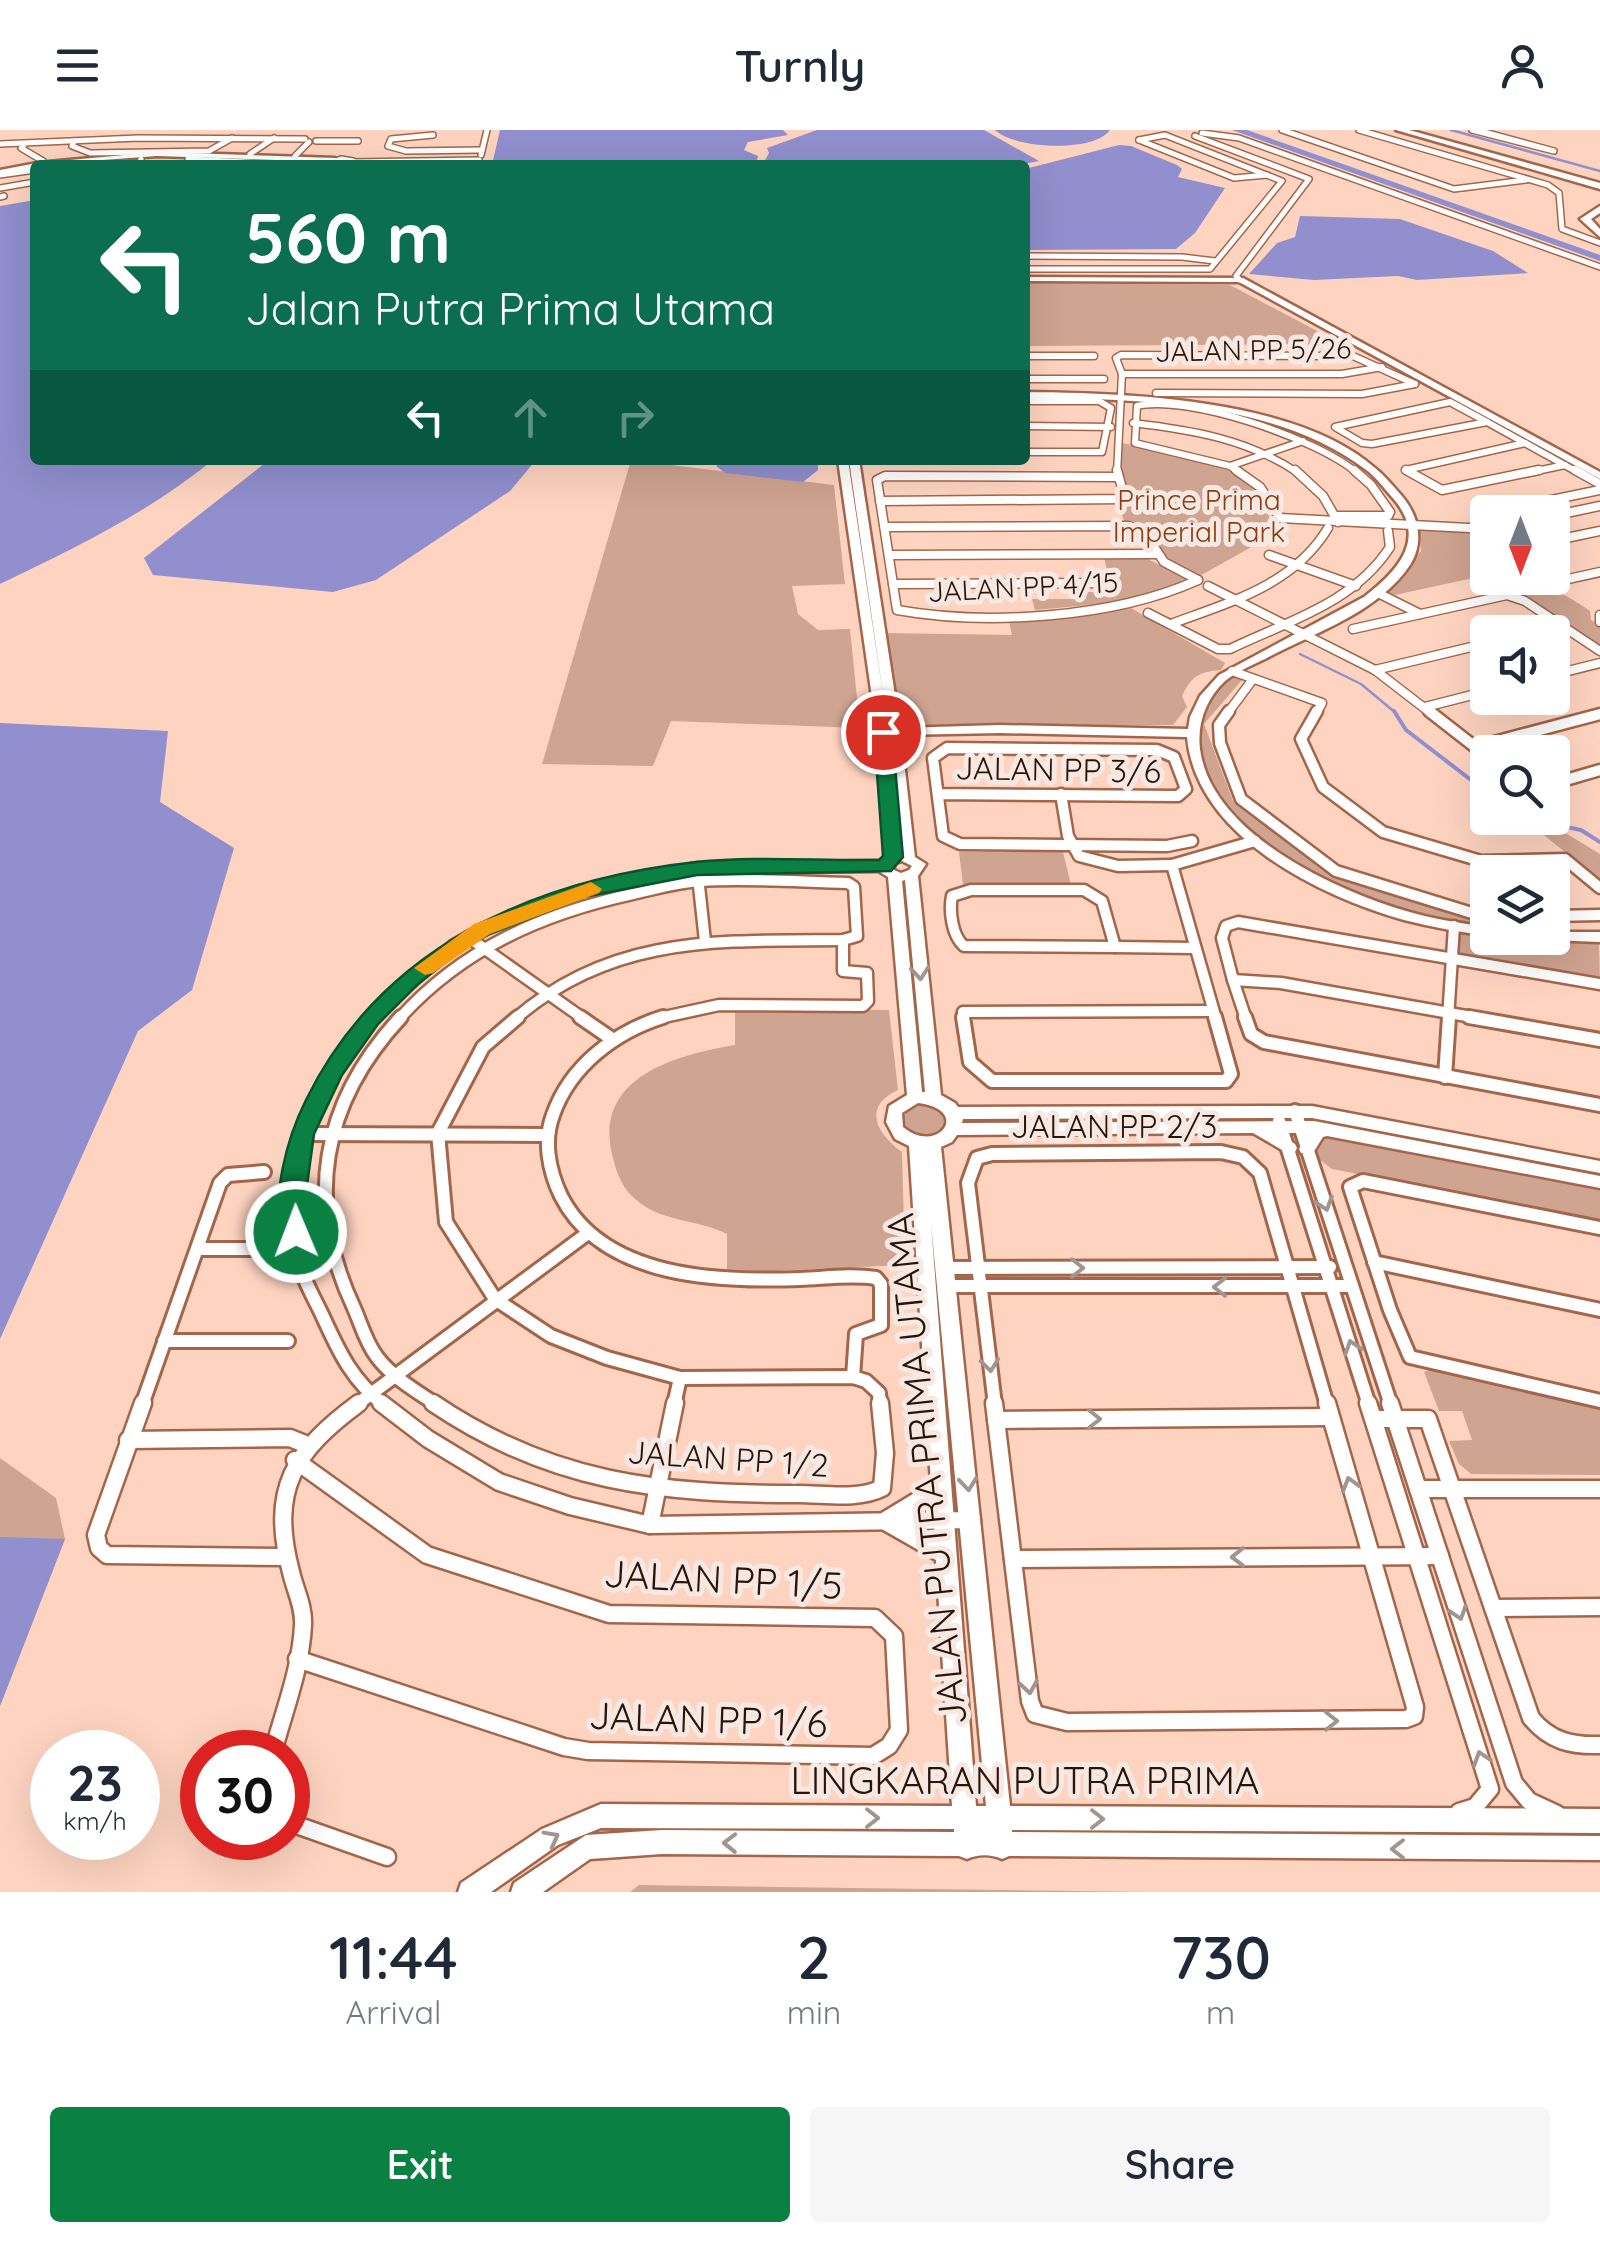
<!DOCTYPE html>
<style>
:root{--surface:#fff;--page:#f6f6f7;--text:#1f2937;--muted:#747a83;--accent:#0b8043}
body{margin:0;font-family:Quicksand,sans-serif;background:var(--page);color:var(--text);height:100vh;display:flex;flex-direction:column;font-size:38px;white-space:nowrap}
*{box-sizing:border-box;margin:0}
p{font-size:32px;color:var(--muted)}
.icon{flex:none;width:55px;height:55px;fill:none;stroke:currentColor;stroke-width:2;stroke-linecap:round;stroke-linejoin:round}
.map{position:relative;height:1762px;overflow:hidden}
.side{display:flex;flex-direction:column;background:var(--surface);flex:1}
.side>*{flex:none}
.banner{position:absolute;left:30px;top:30px;width:1000px;height:305px;border-radius:10px;box-shadow:0 10px 40px #0002;background:#0b6e4f;color:#fff;overflow:hidden}
.needle{width:65px;rotate:180deg}
.tools{position:absolute;left:1470px;top:365px;display:grid;gap:20px}
.tools a{display:grid;place-items:center;width:100px;height:100px;border-radius:10px;background:var(--surface);box-shadow:0 10px 40px #0002;font-size:50px}
.speed{position:absolute;left:30px;top:1600px;display:flex;gap:20px;font-size:50px;font-weight:700;text-align:center}
.speed>*{display:grid;place-content:center;width:130px;height:130px;border-radius:50%;background:var(--surface);box-shadow:0 10px 40px #0002;line-height:1}
.speed small{font-size:25px;font-weight:400}
.speed .limit{border:15px solid #d22;background:#fff;color:#111}
.pin{position:absolute;display:grid;place-items:center;width:85px;height:85px;color:#fff;margin:-42px;border:5px solid #fff;border-radius:50%;box-shadow:0 2px 10px #0007}
.me{position:absolute;width:110px;margin:-55px;rotate:359deg;stroke-linejoin:round;filter:drop-shadow(0 0 8px #0008)}
.turn{display:flex;align-items:center;gap:35px;height:210px;padding:0 50px;font-size:45px}
.turn .icon{width:130px;height:130px;stroke-width:2.5}
.turn b{display:block;font-size:70px;line-height:85px}
.lanes{display:flex;align-items:center;height:95px;padding:0 50px;background:#0003;justify-content:center;gap:50px;direction:ltr}
.lanes .off{opacity:.35}
.eta{display:flex;justify-content:space-evenly;align-items:center;height:170px;text-align:center}
.eta b{font-size:60px;font-weight:600;line-height:70px}
.action{display:flex;gap:20px;margin-top:auto;padding:20px 50px}
.action a{flex:1;height:115px;border-radius:10px;background:var(--accent);color:#fff;font-size:40px;font-weight:600;line-height:115px;text-align:center}
.action a+a{background:var(--page);color:var(--text)}
header{display:flex;justify-content:space-between;align-items:center;height:130px;padding:0 50px;background:var(--surface);font-size:45px;font-weight:600}
.map>svg:first-child{display:block}
.green{fill:#cfa490}
.water{fill:#918fcd}
.lines{fill:none;stroke-linecap:round;stroke-linejoin:round}
.stream-far1{stroke:#918fcd;stroke-width:2.5}
.stream{stroke:#918fcd;stroke-width:4}
.street-far5-casing{stroke:#a4664a;stroke-width:8}
.street-far4-casing{stroke:#a4664a;stroke-width:9}
.street-far3-casing{stroke:#a4664a;stroke-width:11}
.street-far2-casing{stroke:#a4664a;stroke-width:15}
.street-far1-casing{stroke:#a4664a;stroke-width:18}
.street-casing{stroke:#a4664a;stroke-width:21}
.secondary-casing{stroke:#a4664a;stroke-width:5}
.highway-casing{stroke:#a4664a;stroke-width:5}
.street-far5{stroke:#fff;stroke-width:5}
.street-far4{stroke:#fff;stroke-width:6}
.street-far3{stroke:#fff;stroke-width:8}
.street-far2{stroke:#fff;stroke-width:10}
.street-far1{stroke:#fff;stroke-width:12}
.street{stroke:#fff;stroke-width:16}
.secondary{fill:#fff;fill-rule:evenodd}
.highway{fill:#fff;fill-rule:evenodd}
.oneway{stroke:#a09590}
.route{fill:#0b8043;stroke:#07532c;stroke-width:2.5}
.slow{fill:#f59e0b}
.labels{text-anchor:middle;stroke-width:10;stroke-linejoin:round;paint-order:stroke}
.far-street-label{font-size:28px;fill:#2c1308;stroke:#f6e8e2}
.far-park-label{font-size:28px;fill:#8c3c0f;stroke:#f6e8e2}
.street-label{font-size:32px;fill:#2c1308;stroke:#f6e8e2}
.near-street-label{font-size:38px;fill:#2c1308;stroke:#f6e8e2}
</style>
<header><svg class="icon" aria-label="menu" viewBox="0 0 24 24"><path d="M4 6h16M4 12h16M4 18h16"/></svg>Turnly<svg class="icon" aria-label="person" viewBox="0 0 24 24"><circle cx="12" cy="8" r="4"/><path d="M4 21q1-7 8-7t8 7"/></svg></header>
<div class="map">
<svg width="1600" height="1762" viewBox="0 0 1600 1762">
<rect width="100%" height="100%" fill="#fed4c1"/>
<g class="green">
<path d="M1025 153 1230 155 1342 214 1025 216Z"/>
<path d="M1121 313C1166 321 1222 325 1255 361 1262 369 1266 381 1271 390L1264 410 1196 448 1165 432 1150 405 1125 394 1118 372 1128 369 1116 333Z"/>
<path d="M631 330 834 355 845 454 792 456 798 484 818 500 850 499 860 598 671 591 653 636 542 634Z"/>
<path d="M1420 400 1487 404 1488 448C1533 448 1553 456 1590 481L1591 490 1600 495V518L1518 464 1497 459 1478 447 1395 465 1386 462 1421 421Z"/>
<path d="M1104 427H1144L1187 449 1124 472 1035 480 1032 469H1086L1085 462H1112Z"/>
<path d="M1131 478 1225 533 1221 540C1198 542 1192 546 1182 566L1187 577 1173 595 900 596 883 503 1012 505 1008 487 1073 486Z"/>
<path d="M1231 545 1242 550 1204 594 1233 671 1335 745 1487 791V799C1391 782 1225 734 1201 624 1193 590 1204 566 1231 545Z"/>
<path d="M1535 698 1567 704 1600 724V750Z"/>
<path d="M959 722H1063L1071 755H963Z"/>
<path d="M1458 802 1523 812 1599 813 1600 851 1456 827Z"/>
<path d="M735 878 889 880 898 960C862 977 876 1003 902 1022L905 1135 727 1143V1104C700 1090 665 1092 640 1073 624 1062 617 1045 613 1028 591 947 676 925 735 915Z"/>
<path d="M913 972 935 977 944 985V1000L934 1009 906 1005 896 982Z"/>
<path d="M1328 1003 1600 1057V1091L1332 1039 1313 1025Z"/>
<path d="M1431 1239 1600 1276V1345L1471 1344 1459 1334 1449 1311 1472 1310 1462 1281H1439L1424 1242Z"/>
<path d="M0 1328 56 1368 65 1409 0 1576Z"/>
<path d="M639 1755 1150 1762H630Z"/>
</g>
<g class="water">
<path d="M500 0H783L788 5 748 12 744 20 758 26 756 35H492Z"/>
<path d="M817 0H984L1039 31 1018 35 763 34 769 23 767 18Z"/>
<path d="M995 0H1110C1094 23 1014 19 995 0Z"/>
<path d="M1232 0H1247L1600 125V131Z"/>
<path d="M1119 15 1131 16 1177 35 1182 39 1178 47 1225 58 1195 103 1176 119 1025 120V39Z"/>
<path d="M35 70V330H213C148 383 75 418 0 454V76Z"/>
<path d="M1300 86 1400 89 1493 121 1528 143 1417 150 1398 146 1314 150 1249 144 1277 113 1295 107Z"/>
<path d="M269 330H536L510 361 376 450 333 462 153 445 144 428Z"/>
<path d="M725 330H810L818 335V340L803 352 725 343 716 336Z"/>
<path d="M0 593 168 601 160 672 234 718 192 860 138 901 0 1209Z"/>
<path d="M0 1407 65 1409 0 1576Z"/>
</g>
<g class="lines">
<g class="stream-far1">
<path d="M1451 0 1600 41"/>
<path d="M1300 524 1361 554 1397 584"/>
</g>
<g class="stream">
<path d="M1394 581 1406 600 1488 663"/>
<path d="M1522 688 1581 700 1600 712"/>
</g>
<defs>
<g id="street-far5">
<path d="M1282 0 1454 59 1526 50"/>
<path d="M1359 0 1548 55 1559 63 1562 99 1600 113"/>
<path d="M1472 0 1554 21 1477 0"/>
<path d="M1202 3 1239 8 1600 137"/>
<path d="M433 5 391 9 388 16 406 21 482 20"/>
<path d="M1195 6 1309 49 1236 146 1240 150"/>
<path d="M1139 10 1234 48 1267 45"/>
<path d="M74 11 72 16 90 23 209 21 232 8"/>
<path d="M316 11H358"/>
<path d="M0 14 138 8 305 9"/>
<path d="M24 15 21 18 43 31"/>
<path d="M250 24 274 8"/>
<path d="M481 25 487 0"/>
<path d="M295 26 309 12"/>
<path d="M188 29 302 35"/>
<path d="M341 29 353 31 333 32Z"/>
<path d="M352 32 479 30"/>
<path d="M139 35 141 29"/>
<path d="M0 45 35 40"/>
<path d="M0 58 35 52"/>
<path d="M0 67 4 66"/>
<path d="M1025 126 1182 127 1215 131"/>
<path d="M1025 139H1210L1282 51 1165 5 1139 10"/>
</g>
<g id="street-far4">
<path d="M1025 226H1094"/>
<path d="M1122 244H1342L1382 237"/>
<path d="M1025 249H1104"/>
<path d="M1156 263 1362 264 1415 254"/>
<path d="M1025 271H1099L1111 278 1102 322H1025"/>
<path d="M1450 272 1487 292 1372 314 1362 313 1335 297Z"/>
<path d="M1487 292 1579 343"/>
<path d="M1133 293C1192 300 1248 309 1298 343"/>
<path d="M1025 296 1111 297"/>
<path d="M1230 336 1303 311"/>
<path d="M1117 343 1122 244 1116 228 1121 225 1353 226 1415 254"/>
<path d="M1240 343 1230 336 1135 313 1137 276C1187 264 1318 309 1357 343"/>
<path d="M1411 343 1406 340 1525 313"/>
<path d="M1527 343 1565 335"/>
</g>
<g id="street-far3">
<path d="M1236 340 1260 357 1280 388 1488 399"/>
<path d="M1295 340 1323 366 1338 392"/>
<path d="M1406 340 1442 360 1539 340"/>
<path d="M1575 340 1600 354"/>
<path d="M1118 347 885 346 877 350 897 480C987 496 1114 488 1198 450"/>
<path d="M880 371 1125 369 1117 340"/>
<path d="M1493 382 1600 360"/>
<path d="M1335 386H1388L1390 382 1371 355 1354 340"/>
<path d="M1552 386 1600 376"/>
<path d="M885 397 1128 396 1145 403 1164 432 1198 450"/>
<path d="M1552 411 1600 401"/>
<path d="M889 425 1157 424"/>
<path d="M1269 425 1356 456"/>
<path d="M1529 448 1550 453 1600 442"/>
<path d="M893 454 1104 453"/>
<path d="M1208 456 1375 540 1432 584"/>
<path d="M1378 463 1420 484"/>
<path d="M1148 483 1218 519H1230C1288 491 1354 473 1390 417L1388 401"/>
<path d="M1600 485V492"/>
<path d="M1171 494C1230 472 1294 455 1328 398"/>
<path d="M1353 499 1507 465 1525 471 1600 521"/>
<path d="M1531 502 1561 495"/>
<path d="M1375 540 1488 513"/>
<path d="M1232 541 1322 573 1316 584"/>
<path d="M1552 545 1600 533"/>
<path d="M1425 577 1488 561"/>
<path d="M1227 584 1253 549"/>
</g>
<g id="street-far2">
<path d="M1229 581 1219 595 1220 613 1241 669 1336 741 1488 788"/>
<path d="M1317 581 1301 609 1323 657 1383 702 1481 731 1565 729 1600 758"/>
<path d="M1429 581 1488 627"/>
<path d="M1475 617 1600 584"/>
<path d="M1552 654 1600 640"/>
<path d="M938 664 1178 666 1186 659 1174 627 1157 620 947 618 933 628 943 706 960 714 1167 716 1192 711"/>
<path d="M1061 664 1068 706 1079 726 1118 736 1172 735"/>
<path d="M698 747 705 811"/>
<path d="M971 760H1084L1102 771 1115 817 964 816C952 806 949 781 952 766Z"/>
<path d="M1552 786 1600 785"/>
<path d="M468 807 584 889"/>
<path d="M1115 817 1195 818"/>
<path d="M1233 850 1222 808 1226 796 1238 792 1600 854"/>
<path d="M369 889 454 815 482 799 579 761 697 738 884 736"/>
<path d="M399 889C462 819 541 784 633 764 655 759 679 752 701 751 749 748 799 752 848 753L854 757 857 806 843 810C722 811 612 804 515 889"/>
<path d="M655 889 719 875 863 876 868 871 867 843 843 841V810"/>
<path d="M964 889 963 882 1213 881"/>
<path d="M1216 889 1172 735 1255 711"/>
<path d="M1246 889 1233 850 1281 853 1483 889"/>
<path d="M1448 889 1454 796"/>
</g>
<g id="street-far1">
<path d="M372 887C317 954 275 1044 299 1133 304 1152 316 1171 324 1189 340 1224 353 1251 384 1275"/>
<path d="M401 887C321 973 304 1072 354 1178 361 1194 366 1213 377 1227 392 1247 416 1261 437 1275"/>
<path d="M518 887 483 917 438 1003 446 1092 495 1169 551 1206 607 1228 680 1248 853 1247 866 1251 879 1263 880 1275"/>
<path d="M580 887 612 909"/>
<path d="M663 887C615 902 570 936 553 985 543 1011 549 1041 561 1066 603 1149 720 1152 800 1149 826 1148 851 1144 876 1148L881 1154V1195L856 1204 853 1247"/>
<path d="M963 887 970 932 992 951H1226L1231 944 1215 887"/>
<path d="M1245 887 1251 904 1264 912 1600 975"/>
<path d="M1469 887 1600 910"/>
<path d="M1445 947 1449 887"/>
<path d="M1295 981 1391 1275"/>
<path d="M1279 991 1369 1275"/>
<path d="M302 1004 545 1005"/>
<path d="M1600 1098 1363 1051 1350 1057 1390 1180 1410 1227 1600 1271"/>
<path d="M198 1119H258"/>
<path d="M1374 1132 1600 1180"/>
<path d="M944 1138 1330 1137"/>
<path d="M946 1156H1352"/>
<path d="M164 1211H288"/>
<path d="M142 1275 220 1053 228 1045 264 1042"/>
<path d="M356 1275 588 1103"/>
<path d="M674 1275 680 1248"/>
<path d="M995 1275 968 1053 977 1028 992 1024 1221 1022 1243 1027 1260 1043 1327 1275"/>
</g>
<g id="street">
<path d="M143 1273 96 1405 99 1418 107 1425 287 1427"/>
<path d="M381 1273 428 1309 499 1352 570 1376 650 1395 972 1390"/>
<path d="M433 1273C551 1353 660 1364 799 1364 825 1364 859 1370 882 1358L885 1323 880 1273"/>
<path d="M994 1273 1030 1571 1035 1584 1067 1592 1406 1589 1414 1586 1415 1577 1327 1273"/>
<path d="M1368 1273 1490 1659 1475 1677 1459 1682"/>
<path d="M1390 1273 1514 1653 1529 1671 1557 1684"/>
<path d="M1375 1289H1428L1531 1588C1550 1611 1571 1616 1600 1615"/>
<path d="M996 1290 1330 1287"/>
<path d="M128 1310 290 1308 305 1314"/>
<path d="M295 1330 427 1425 609 1484 875 1488 894 1506 899 1600 889 1616 873 1626 588 1621 564 1617 297 1529"/>
<path d="M1418 1359H1600"/>
<path d="M650 1395 675 1273"/>
<path d="M1013 1429 1440 1426"/>
<path d="M1493 1478 1600 1477"/>
<path d="M273 1622C284 1581 301 1538 303 1495 304 1476 295 1460 291 1442 269 1359 294 1321 359 1273"/>
<path d="M288 1692 387 1727"/>
</g>
<g id="secondary">
<path d="M157 22 335 28 338 30 335 32 157 26 35 35V39L0 44V40L37 33Z"/>
<path d="M1025 147 1243 148 1600 342V349L1239 152 1025 151Z"/>
<path d="M1025 262C1126 263 1296 268 1375 338 1385 346 1393 356 1401 365 1418 384 1425 412 1410 435 1378 483 1313 503 1265 529 1252 535 1236 542 1225 551 1206 569 1197 593 1200 619 1211 703 1334 760 1406 781 1432 789 1460 793 1488 797V806C1460 802 1432 797 1404 790 1319 766 1196 706 1187 607L1000 603 901 605 915 727 926 734 918 746 941 965 955 973 958 977 1312 976 1600 1031V1043L1312 988 963 989 962 993 1314 991 1600 1046V1058L1327 1006 1323 1007 1313 1023H1301L1299 1019 1309 1003H1278L1295 1014 1297 1018 1295 1022 1289 1024 1253 1003 957 1005 952 1012 941 1017 1010 1676 1600 1679V1703L1012 1700V1702L1600 1706V1730L1009 1726 1002 1729C991 1724 978 1724 967 1729L959 1726 662 1724 590 1729 543 1762H511L514 1753 586 1705 662 1700 954 1702V1699L601 1698 558 1715 491 1762H458L461 1753 542 1699 601 1674 952 1676 936 1430 880 1398 877 1391 880 1384 931 1353 909 1016 895 1009 886 992 889 976 907 965 888 747 880 742V731L886 727 877 602 838 330H848L886 585 849 330H859L900 598 1000 595 1188 599 1190 587 1200 566 1219 545 1364 467C1399 440 1429 407 1391 366 1383 357 1375 346 1365 339 1273 270 1135 269 1025 268ZM890 610 901 722 899 723ZM902 731 912 736 909 740 901 743 894 740V733ZM905 750 925 962H922L902 751ZM918 973C973 980 937 1026 903 997L902 983ZM931 1093 986 1676H976ZM933 1374 935 1407 905 1391Z"/>
<path d="M1552 802H1600V812L1547 810 1539 813 1532 808H1552Z"/>
</g>
<g id="highway">
<path d="M1396 0H1409L1600 53V59Z"/>
<path d="M1600 76V83L1591 89 1600 99V107L1580 89Z"/>
</g>
</defs>
<use href="#street-far5" class="street-far5-casing"/>
<use href="#street-far4" class="street-far4-casing"/>
<use href="#street-far3" class="street-far3-casing"/>
<use href="#street-far2" class="street-far2-casing"/>
<use href="#street-far1" class="street-far1-casing"/>
<use href="#street" class="street-casing"/>
<use href="#secondary" class="secondary-casing"/>
<use href="#highway" class="highway-casing"/>
<use href="#street-far5" class="street-far5"/>
<use href="#street-far4" class="street-far4"/>
<use href="#street-far3" class="street-far3"/>
<use href="#street-far2" class="street-far2"/>
<use href="#street-far1" class="street-far1"/>
<use href="#street" class="street"/>
<use href="#secondary" class="secondary"/>
<use href="#highway" class="highway"/>
</g>
<defs><path id="oneway-chevron" d="M-2-3.5L2.5 0L-2 3.5" fill="none" stroke-width="1.6" stroke-linecap="round" stroke-linejoin="round" transform="scale(2.5)"/></defs>
<g class="oneway">
<use href="#oneway-chevron" transform="translate(920 843) rotate(85)"/>
<use href="#oneway-chevron" transform="translate(1325 1074) rotate(72)"/>
<use href="#oneway-chevron" transform="translate(1077 1138)"/>
<use href="#oneway-chevron" transform="translate(1220 1157) rotate(-180)"/>
<use href="#oneway-chevron" transform="translate(1352 1217) rotate(-108)"/>
<use href="#oneway-chevron" transform="translate(990 1235) rotate(83)"/>
<use href="#oneway-chevron" transform="translate(1094 1289)"/>
<use href="#oneway-chevron" transform="translate(968 1354) rotate(84)"/>
<use href="#oneway-chevron" transform="translate(1350 1354) rotate(-106)"/>
<use href="#oneway-chevron" transform="translate(1238 1427) rotate(179)"/>
<use href="#oneway-chevron" transform="translate(1459 1483) rotate(72)"/>
<use href="#oneway-chevron" transform="translate(1029 1557) rotate(81)"/>
<use href="#oneway-chevron" transform="translate(1331 1591)"/>
<use href="#oneway-chevron" transform="translate(1481 1628) rotate(-108)"/>
<use href="#oneway-chevron" transform="translate(872 1688)"/>
<use href="#oneway-chevron" transform="translate(1097 1689)"/>
<use href="#oneway-chevron" transform="translate(552 1708) rotate(-28)"/>
<use href="#oneway-chevron" transform="translate(730 1713) rotate(-179)"/>
<use href="#oneway-chevron" transform="translate(1398 1719) rotate(180)"/>
</g>
<path class="route" d="M883 596 892 602 903 727 891 741 697 745 584 767 490 804 461 820 418 854 378 894 342 945 314 1004 305 1070 309 1102 305 1109 296 1112 287 1109C267 1072 289 1004 306 970 381 817 533 750 696 732 756 726 819 731 879 730L883 726 874 602Z"/>
<path class="slow" d="M591 752 602 759 599 763 490 804 433 843 425 845 414 838 474 794Z"/>
<g class="labels">
<g class="far-street-label">
<text transform="translate(1253 220) rotate(-1)" y="10">JALAN PP 5/26</text>
<text transform="translate(1023 457) rotate(-3)" y="10">JALAN PP 4/15</text>
</g>
<g class="far-park-label">
<text x="1199" y="380">Prince Prima<tspan x="1199" dy="32">Imperial Park</tspan></text>
</g>
<g class="street-label">
<text transform="translate(1058 640) rotate(1)" y="11">JALAN PP 3/6</text>
<text x="1114" y="1008">JALAN PP 2/3</text>
<text transform="translate(728 1329) rotate(4)" y="11">JALAN PP 1/2</text>
</g>
<g class="near-street-label">
<text transform="translate(927 1339) rotate(-96)" y="13">JALAN PUTRA PRIMA UTAMA</text>
<text transform="translate(723 1450) rotate(3)" y="13">JALAN PP 1/5</text>
<text transform="translate(708 1590) rotate(2)" y="13">JALAN PP 1/6</text>
<text x="1025" y="1664">LINGKARAN PUTRA PRIMA</text>
</g>
</g>
</svg>
<div class="tools">
<a><svg class="needle" viewBox="-14 -14 28 28"><path d="M0-13l5 13h-10z" fill="#e53935"/><path d="M0 13l5-13h-10z" fill="#747a83"/></svg></a>
<a><svg class="icon" aria-label="sound" viewBox="0 0 24 24"><path d="M4 9h4l5-4v14l-5-4H4zM17 9q2 3 0 6"/></svg></a>
<a><svg class="icon" aria-label="search" viewBox="0 0 24 24"><circle cx="10" cy="10" r="6"/><path d="M15 15l6 6"/></svg></a>
<a><svg class="icon" aria-label="layers" viewBox="0 0 24 24"><path d="M12 4l9 5-9 5-9-5zM3 14l9 5 9-5"/></svg></a>
</div>
<div class="speed"><div>23<small>km/h</small></div><div class="limit">30</div></div>
<div class="pin" style="left:883px;top:602px;background:#d93025"><svg class="icon" aria-label="arrive" viewBox="0 0 24 24"><path d="M6 21V4h12l-3 4 3 4H6"/></svg></div>
<svg class="me" style="left:296px;top:1102px" viewBox="-20 -20 40 40"><circle r="17" fill="#0b8043" stroke="#fff" stroke-width="3"/><path d="M0-11L8 9 0 5-8 9z" fill="#fff"/></svg>
<div class="banner">
<div class="turn"><svg class="icon" aria-label="left" viewBox="0 0 24 24"><path d="M17 20v-9H6M10 6l-5 5 5 5"/></svg><div><b>560 m</b>Jalan Putra Prima Utama</div></div>
<div class="lanes"><svg class="icon" aria-label="left" viewBox="0 0 24 24"><path d="M17 20v-9H6M10 6l-5 5 5 5"/></svg><svg class="icon off" aria-label="ahead" viewBox="0 0 24 24"><path d="M12 20V5M6 11l6-6 6 6"/></svg><svg class="icon off" aria-label="right" viewBox="0 0 24 24"><path d="M7 20v-9h11M14 6l5 5-5 5"/></svg></div>
</div>
</div>
<section class="side">
<div class="eta">
<div><b>11:44</b><p>Arrival</p></div>
<div><b>2</b><p>min</p></div>
<div><b>730</b><p>m</p></div>
</div>
<div class="action"><a>Exit</a><a>Share</a></div>
</section>
